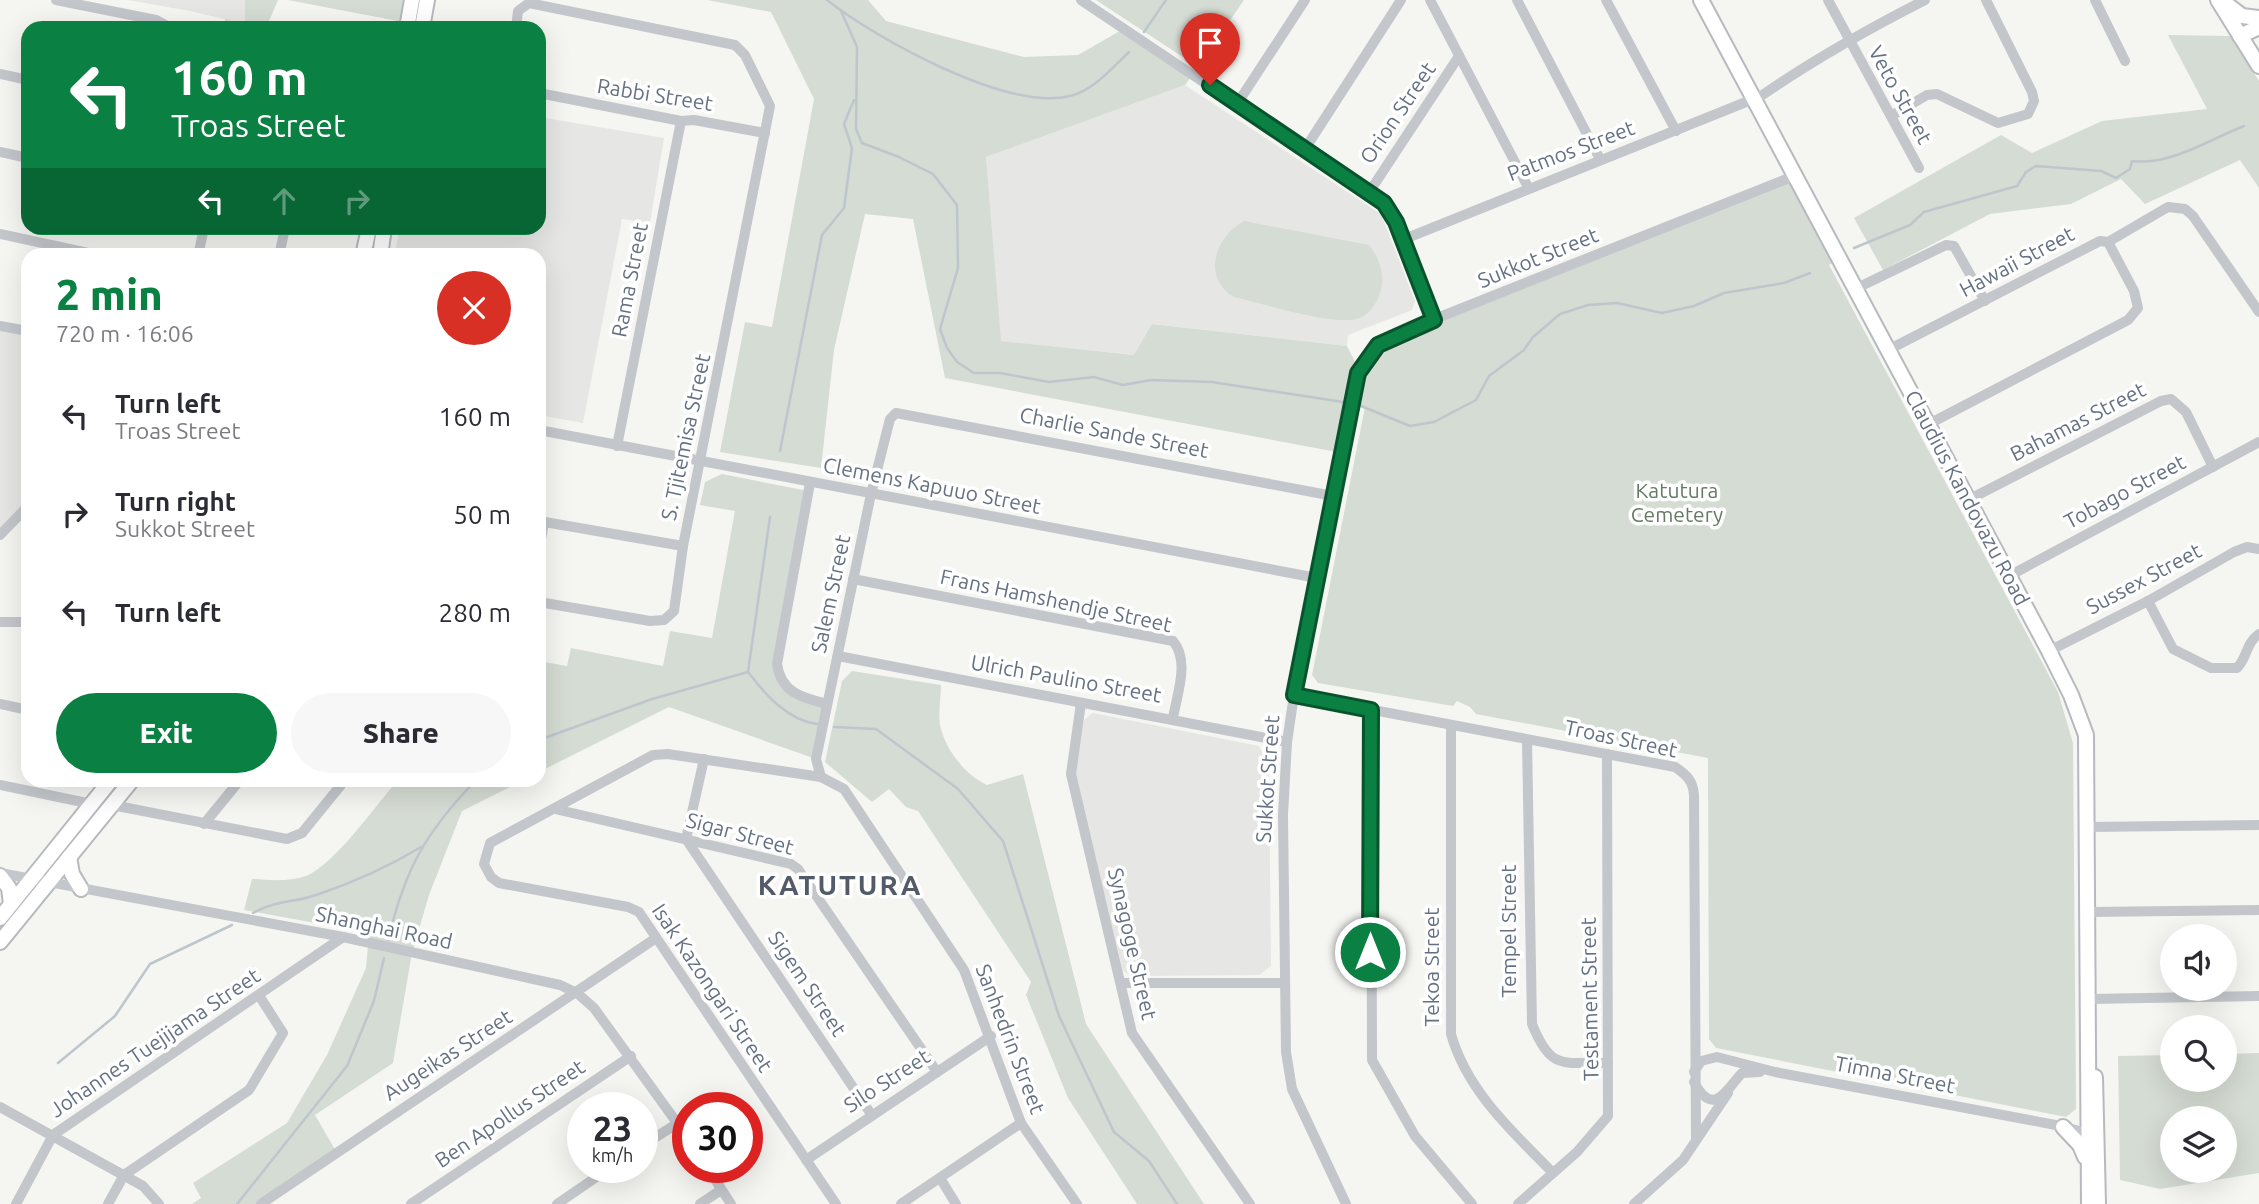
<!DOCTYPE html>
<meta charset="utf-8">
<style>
:root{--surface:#fff;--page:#f7f7f7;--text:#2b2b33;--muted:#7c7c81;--accent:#0b8043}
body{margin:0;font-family:Ubuntu,sans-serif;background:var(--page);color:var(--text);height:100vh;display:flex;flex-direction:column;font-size:26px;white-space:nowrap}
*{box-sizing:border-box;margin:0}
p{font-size:23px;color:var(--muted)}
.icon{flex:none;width:38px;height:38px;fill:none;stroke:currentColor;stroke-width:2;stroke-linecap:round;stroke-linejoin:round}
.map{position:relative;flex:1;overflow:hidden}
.drawer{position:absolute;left:21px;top:248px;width:525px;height:539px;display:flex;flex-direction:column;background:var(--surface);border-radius:21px;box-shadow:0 7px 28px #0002}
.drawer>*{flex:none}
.hud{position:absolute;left:21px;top:21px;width:525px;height:214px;border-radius:21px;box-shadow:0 7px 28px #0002;background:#0b8043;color:#fff;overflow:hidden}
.buttons{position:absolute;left:2160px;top:924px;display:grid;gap:14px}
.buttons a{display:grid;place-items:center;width:77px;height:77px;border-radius:50%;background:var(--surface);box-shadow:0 7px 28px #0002;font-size:35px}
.speed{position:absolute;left:567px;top:1092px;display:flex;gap:14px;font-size:35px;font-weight:700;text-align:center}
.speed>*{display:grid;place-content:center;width:91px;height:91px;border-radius:50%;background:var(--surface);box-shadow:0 7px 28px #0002;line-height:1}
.speed small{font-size:18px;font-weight:400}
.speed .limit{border:10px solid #d22;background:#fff;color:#111}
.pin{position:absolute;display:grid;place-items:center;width:60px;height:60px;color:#fff;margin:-72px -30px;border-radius:50% 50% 50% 0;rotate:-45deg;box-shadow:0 0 7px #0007}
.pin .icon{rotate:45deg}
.me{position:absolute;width:77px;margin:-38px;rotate:0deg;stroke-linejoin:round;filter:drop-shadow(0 0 5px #0008)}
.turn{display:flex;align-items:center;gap:24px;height:147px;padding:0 35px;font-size:32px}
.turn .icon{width:91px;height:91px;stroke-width:2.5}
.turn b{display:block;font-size:49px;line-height:60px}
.lanes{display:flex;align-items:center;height:66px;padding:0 35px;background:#0003;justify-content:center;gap:35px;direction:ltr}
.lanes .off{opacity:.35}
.round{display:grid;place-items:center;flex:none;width:74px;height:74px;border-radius:37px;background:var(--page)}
.head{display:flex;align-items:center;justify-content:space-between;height:119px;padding:0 35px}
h1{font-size:42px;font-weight:800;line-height:52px;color:var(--accent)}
.cta{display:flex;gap:14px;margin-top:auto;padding:14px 35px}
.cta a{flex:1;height:80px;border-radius:42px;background:var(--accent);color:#fff;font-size:28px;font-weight:800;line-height:80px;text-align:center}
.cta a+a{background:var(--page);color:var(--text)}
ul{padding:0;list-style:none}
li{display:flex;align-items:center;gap:21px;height:98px;padding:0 35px}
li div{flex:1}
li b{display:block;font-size:26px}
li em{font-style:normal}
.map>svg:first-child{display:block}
.built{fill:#e6e6e5}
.green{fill:#d5dcd3;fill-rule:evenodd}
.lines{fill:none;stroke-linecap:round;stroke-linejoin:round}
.stream{stroke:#bec6cd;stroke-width:2.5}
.secondary-casing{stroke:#b6b9be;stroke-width:18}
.street{stroke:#c3c6ca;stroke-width:10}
.secondary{stroke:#fff;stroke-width:14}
.route-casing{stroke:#07532c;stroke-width:18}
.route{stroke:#0b8043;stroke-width:12}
.labels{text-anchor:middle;stroke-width:7;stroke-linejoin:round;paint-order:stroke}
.street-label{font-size:21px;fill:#657183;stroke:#fff}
.park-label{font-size:21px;fill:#647a64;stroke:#fff}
.district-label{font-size:28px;font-weight:bold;letter-spacing:2px;fill:#535b68;stroke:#fff}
</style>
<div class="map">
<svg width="2259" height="1204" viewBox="0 0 2259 1204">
<rect width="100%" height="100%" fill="#f5f6f2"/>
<g class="built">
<path d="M128 0H245V24L190 11Z"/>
<path d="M1185 85 1381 214 1415 301 1412 310 1348 335 1347 346 1153 324 1135 355 1000 341 986 157Z"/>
<path d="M539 117 664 138 650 223 622 219 583 423 539 415V256L394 255 400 228H539Z"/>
<path d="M0 326 28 331V506L0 535Z"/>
<path d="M1093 713 1259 746 1269 768 1271 966 1259 975 1132 976 1123 971 1074 771 1084 720Z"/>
</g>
<g class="green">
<path d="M245 0H278L266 28H224L225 19 245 24Z"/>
<path d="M288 0H413L408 23Z"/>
<path d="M707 0H868L886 21 1024 57 1078 55 1125 28 1194 73 1185 85 986 157 1001 341 1134 355 1152 324 1347 346 1359 370 1378 345 1794 176 1839 259 1829 265 2058 692 2073 743 2076 1109 2066 1117 1716 1048 1709 1039 1708 758 1476 714 1470 707 1457 701 1453 706 1318 683 1312 675 1365 407 1354 403 1342 453 945 378 913 219 865 214 834 350 821 468 720 452 745 322 772 327 814 99 771 12Z"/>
<path d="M1096 0H1244L1198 67Z"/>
<path d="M2168 35 2230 36 2259 81V188L2240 160 2145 204 2121 179 2071 204 1990 214 1883 270 1854 218 2001 135 2032 153 2102 121 2207 109Z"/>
<path d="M1244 221 1369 245C1379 257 1385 274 1381 290 1378 300 1372 312 1362 317 1339 329 1262 303 1234 297 1202 278 1214 237 1244 221Z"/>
<path d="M722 474 808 491 777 664 785 685 827 704 816 759 669 707 539 772V661L567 666 571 648 663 666 670 631 712 638 735 511 700 505 705 482Z"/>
<path d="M852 671 941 685C941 697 938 713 940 725 945 749 965 775 987 785L1023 774 1086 1024 1204 1204H1137L1068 1098 1026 995 1031 982 918 811 906 807 889 789 872 802 825 762 842 681Z"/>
<path d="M397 781H522L462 811 429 895 412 953 393 1063 315 1115 337 1153 261 1204H192L201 1198 193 1183 287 1123 327 1055 366 968 369 933 244 910 252 879C269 880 289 882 306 876 335 864 376 805 397 781Z"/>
<path d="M2259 1053V1173L2160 1189 2120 1180 2118 1056 2172 1055V1080H2224V1054ZM2172 1118H2224V1171H2172Z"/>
</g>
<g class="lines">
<g class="stream">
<path d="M827 0C875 38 1008 112 1070 96 1094 90 1112 68 1129 52"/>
<path d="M841 11 857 47 856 129 862 143 899 157 933 174 957 205 958 268 940 329 947 348 957 362 974 373H1000L1049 382 1094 377 1123 385 1151 380 1212 382 1343 402"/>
<path d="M1144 32 1166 0"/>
<path d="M1854 248 1910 225 1924 212 2017 186 2026 172 2036 166 2101 171 2116 178 2130 169 2132 161C2170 166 2208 140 2244 126"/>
<path d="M1356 404 1410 426 1434 422 1476 400 1489 376 1524 350 1533 337 1560 314 1588 305 1617 303 1662 313 1694 306 1724 293 1784 283 1810 273"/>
<path d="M780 451 822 235 844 208 852 148 844 124 854 100"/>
<path d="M770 517 748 672C765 694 787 720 817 724"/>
<path d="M834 727 876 729 958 789 1003 841 1059 1016 1114 1132 1149 1161 1177 1204"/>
<path d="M539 740 652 699 748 672"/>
<path d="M253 913C276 900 293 903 316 895 352 883 388 867 421 847"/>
<path d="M388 940C405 869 425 833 476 780"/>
<path d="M58 1063 115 1016 150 964 232 925"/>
<path d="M237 1204 347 1066 374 1001 384 958"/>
</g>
<defs>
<g id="secondary">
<path d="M1701 0 2049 651 2071 695 2086 735 2089 1204"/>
<path d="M2218 0 2259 66"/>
<path d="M2225 3 2242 16 2259 18"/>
<path d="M407 28 412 0"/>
<path d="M422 28 427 0"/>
<path d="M2240 36 2259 27"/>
<path d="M363 256 369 228"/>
<path d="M380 256 384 228"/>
<path d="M69 857 72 874 81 889"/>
<path d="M0 876 9 888 11 904"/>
<path d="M0 918 111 780"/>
<path d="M0 942 132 780"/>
<path d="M2095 1077 2098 1204"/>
<path d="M2063 1127 2080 1145 2085 1157"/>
</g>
</defs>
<use href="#secondary" class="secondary-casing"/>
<g class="street">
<path d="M56 0 156 20 171 28"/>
<path d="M1081 0 1384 203 1396 222 1434 320"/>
<path d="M1430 0 1528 187"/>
<path d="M1517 0 1600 159"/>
<path d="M1606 0 1676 131"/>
<path d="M1828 0 1919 168"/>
<path d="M2095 0 2125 61"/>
<path d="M516 28 518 11 529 3 735 45 745 55 770 106 683 546 674 611 664 620 650 621 539 602"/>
<path d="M0 74 28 80"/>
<path d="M539 93 681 121 694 120 765 133"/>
<path d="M1237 104 1305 0"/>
<path d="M1891 116 1927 95 1937 94 1998 123 2028 114 2034 101 2032 92 1986 0"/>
<path d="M1305 149 1401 0"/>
<path d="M0 152 28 158"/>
<path d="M1370 191 1459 56"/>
<path d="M0 234 102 256"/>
<path d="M1402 240 1761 96C1813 60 1868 29 1925 0"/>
<path d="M2108 242 2168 207 2185 209 2193 216 2259 312"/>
<path d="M198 256 204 228"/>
<path d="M279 256 285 228"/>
<path d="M1855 289 1946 245 1954 246 1985 301"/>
<path d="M0 326 28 331"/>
<path d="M1888 350 2100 241 2108 242 2134 291 2138 308 2128 320 1927 425"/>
<path d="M539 430 1317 578"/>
<path d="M617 446 681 121"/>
<path d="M810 483 777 664C781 693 803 698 827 704"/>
<path d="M1968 500 2161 401 2171 399 2186 412 2213 467"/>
<path d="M539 521 683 546"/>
<path d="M0 535 28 506"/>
<path d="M539 550 544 522"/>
<path d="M2009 576 2259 442"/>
<path d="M853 579 1173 641C1190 661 1177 694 1173 718"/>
<path d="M2148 601 2173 649 2211 668H2237C2248 657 2245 644 2259 634"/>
<path d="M0 622H28"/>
<path d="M2049 651 2148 601 2234 552 2247 547 2259 549"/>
<path d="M838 656 1287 742"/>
<path d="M1294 695 1675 767C1687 775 1693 781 1694 795L1696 1139"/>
<path d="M1081 703 1071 774 1132 1033 1250 1204"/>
<path d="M0 704 28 710"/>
<path d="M1371 710 1372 1060 1415 1136 1472 1204"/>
<path d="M1451 726V1034C1467 1091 1512 1131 1552 1172"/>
<path d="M1527 740 1532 1024C1551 1071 1562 1062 1608 1063"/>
<path d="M704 759 686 839 871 1114"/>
<path d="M821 777 816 759 871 494 890 419 896 413 1333 496"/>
<path d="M0 785 92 804"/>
<path d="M112 805 287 839 302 833 345 780"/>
<path d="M555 809 791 864 798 869 937 1072"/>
<path d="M204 824 240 780"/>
<path d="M2089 827 2259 825"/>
<path d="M0 873 343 937 560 985 577 993 594 1008 688 1138"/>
<path d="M2089 912 2259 910"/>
<path d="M1121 983H1285"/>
<path d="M2090 999 2259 996"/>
<path d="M1694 1072 1701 1061 1717 1057 1775 1072 2061 1126 2094 1135"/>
<path d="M1694 1082C1714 1120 1728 1087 1742 1073L1760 1072"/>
<path d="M0 1107 143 1186 159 1204"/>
<path d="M642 1146 678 1123"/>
<path d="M806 1160 991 1036"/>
<path d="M707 1167 731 1204"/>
<path d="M940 1178 956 1204"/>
<path d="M16 1204 53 1135 343 937"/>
<path d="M108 1204 124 1175 249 1090 283 1033 260 997"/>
<path d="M261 1204 656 938"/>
<path d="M411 1204 631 1056"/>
<path d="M557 1204 611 1167"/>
<path d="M700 1204 721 1190"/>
<path d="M836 1204 639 912 628 907 499 883 491 877 484 864 490 843 653 755 668 754 821 777 844 789 964 970 1021 1123 1077 1204"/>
<path d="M901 1204 1021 1123"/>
<path d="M1346 1204 1292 1089 1286 1052 1283 815 1287 742 1294 695 1358 373C1369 352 1380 341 1402 332L1794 176"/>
<path d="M1518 1204 1577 1152 1608 1116 1607 754"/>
<path d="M1634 1204 1683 1160 1728 1093"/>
</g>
<use href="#secondary" class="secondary"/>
</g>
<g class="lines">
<defs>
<path id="route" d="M1210 85 1384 203 1396 222 1434 320 1378 345 1358 373 1294 695 1371 710 1370 952"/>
</defs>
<use href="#route" class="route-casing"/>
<use href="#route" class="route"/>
</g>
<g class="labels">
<g class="street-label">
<text transform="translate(655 95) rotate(9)" y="7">Rabbi Street</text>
<text transform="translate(1900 95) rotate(61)" y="7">Veto Street</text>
<text transform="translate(1398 113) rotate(-56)" y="7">Orion Street</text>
<text transform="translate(1571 151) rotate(-21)" y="7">Patmos Street</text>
<text transform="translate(1538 258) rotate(-22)" y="7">Sukkot Street</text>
<text transform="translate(2017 262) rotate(-28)" y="7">Hawaii Street</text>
<text transform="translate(630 280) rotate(-79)" y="7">Rama Street</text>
<text transform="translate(2078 422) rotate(-27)" y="7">Bahamas Street</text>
<text transform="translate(1114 433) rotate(11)" y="7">Charlie Sande Street</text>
<text transform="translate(686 437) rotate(-78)" y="7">S. Tjitemisa Street</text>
<text transform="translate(932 486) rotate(11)" y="7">Clemens Kapuuo Street</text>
<text transform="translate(2125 492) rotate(-28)" y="7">Tobago Street</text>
<text transform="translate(1967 498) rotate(62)" y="7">Claudius Kandovazu Road</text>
<text transform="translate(2144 579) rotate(-28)" y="7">Sussex Street</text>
<text transform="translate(831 594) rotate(-78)" y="7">Salem Street</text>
<text transform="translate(1056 601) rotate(12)" y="7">Frans Hamshendje Street</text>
<text transform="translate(1066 679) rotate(10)" y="7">Ulrich Paulino Street</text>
<text transform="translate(1621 739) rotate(12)" y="7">Troas Street</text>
<text transform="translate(1268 779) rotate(-86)" y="7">Sukkot Street</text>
<text transform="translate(740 834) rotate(15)" y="7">Sigar Street</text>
<text transform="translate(384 928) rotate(12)" y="7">Shanghai Road</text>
<text transform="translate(1509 931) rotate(-90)" y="7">Tempel Street</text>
<text transform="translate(1132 944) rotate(77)" y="7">Synagoge Street</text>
<text transform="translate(1432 967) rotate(-90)" y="7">Tekoa Street</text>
<text transform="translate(807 984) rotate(56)" y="7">Sigem Street</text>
<text transform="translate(712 988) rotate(56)" y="7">Isak Kazongari Street</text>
<text transform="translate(1590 999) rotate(-91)" y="7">Testament Street</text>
<text transform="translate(1010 1039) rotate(69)" y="7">Sanhedrin Street</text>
<text transform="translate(155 1043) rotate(-34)" y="7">Johannes Tuejijama Street</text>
<text transform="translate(448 1055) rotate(-33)" y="7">Augeikas Street</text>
<text transform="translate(1895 1075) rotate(11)" y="7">Timna Street</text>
<text transform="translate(887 1081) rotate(-33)" y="7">Silo Street</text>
<text transform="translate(510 1114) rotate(-34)" y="7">Ben Apollus Street</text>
</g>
<g class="park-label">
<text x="1677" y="498">Katutura<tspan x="1677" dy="24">Cemetery</tspan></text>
</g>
<g class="district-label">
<text x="840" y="895">KATUTURA</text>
</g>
</g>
</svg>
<div class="buttons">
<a><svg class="icon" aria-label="sound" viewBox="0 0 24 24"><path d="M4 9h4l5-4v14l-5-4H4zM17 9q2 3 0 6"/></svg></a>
<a><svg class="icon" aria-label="search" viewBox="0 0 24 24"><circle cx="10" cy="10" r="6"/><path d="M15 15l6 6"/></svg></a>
<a><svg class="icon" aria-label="layers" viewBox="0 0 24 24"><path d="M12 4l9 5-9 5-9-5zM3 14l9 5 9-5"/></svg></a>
</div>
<div class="speed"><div>23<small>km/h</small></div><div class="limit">30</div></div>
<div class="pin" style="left:1210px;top:85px;background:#d93025"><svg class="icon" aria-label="arrive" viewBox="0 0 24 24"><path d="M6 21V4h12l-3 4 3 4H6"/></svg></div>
<svg class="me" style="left:1370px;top:952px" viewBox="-20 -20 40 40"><circle r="17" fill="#0b8043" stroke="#fff" stroke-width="3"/><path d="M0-11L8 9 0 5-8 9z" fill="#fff"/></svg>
<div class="hud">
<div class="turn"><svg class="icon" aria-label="left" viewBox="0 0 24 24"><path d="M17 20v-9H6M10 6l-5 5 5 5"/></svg><div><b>160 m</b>Troas Street</div></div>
<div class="lanes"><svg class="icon" aria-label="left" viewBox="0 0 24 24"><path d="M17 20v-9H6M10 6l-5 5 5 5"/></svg><svg class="icon off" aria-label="ahead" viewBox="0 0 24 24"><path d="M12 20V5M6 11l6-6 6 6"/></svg><svg class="icon off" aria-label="right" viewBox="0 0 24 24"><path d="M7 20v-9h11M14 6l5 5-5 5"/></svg></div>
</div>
<section class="drawer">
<div class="head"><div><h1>2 min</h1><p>720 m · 16:06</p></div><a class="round" style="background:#d93025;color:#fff"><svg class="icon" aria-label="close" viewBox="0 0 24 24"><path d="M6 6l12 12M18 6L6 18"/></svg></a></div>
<ul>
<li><svg class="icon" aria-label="left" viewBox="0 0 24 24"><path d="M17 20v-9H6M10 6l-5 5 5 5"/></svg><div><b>Turn left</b><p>Troas Street</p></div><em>160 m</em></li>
<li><svg class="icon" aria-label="right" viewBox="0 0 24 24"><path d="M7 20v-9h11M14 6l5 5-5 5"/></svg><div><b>Turn right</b><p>Sukkot Street</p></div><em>50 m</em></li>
<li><svg class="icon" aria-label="left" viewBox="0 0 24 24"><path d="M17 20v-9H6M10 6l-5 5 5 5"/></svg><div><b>Turn left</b></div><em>280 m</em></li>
</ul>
<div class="cta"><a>Exit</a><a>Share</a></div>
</section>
</div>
